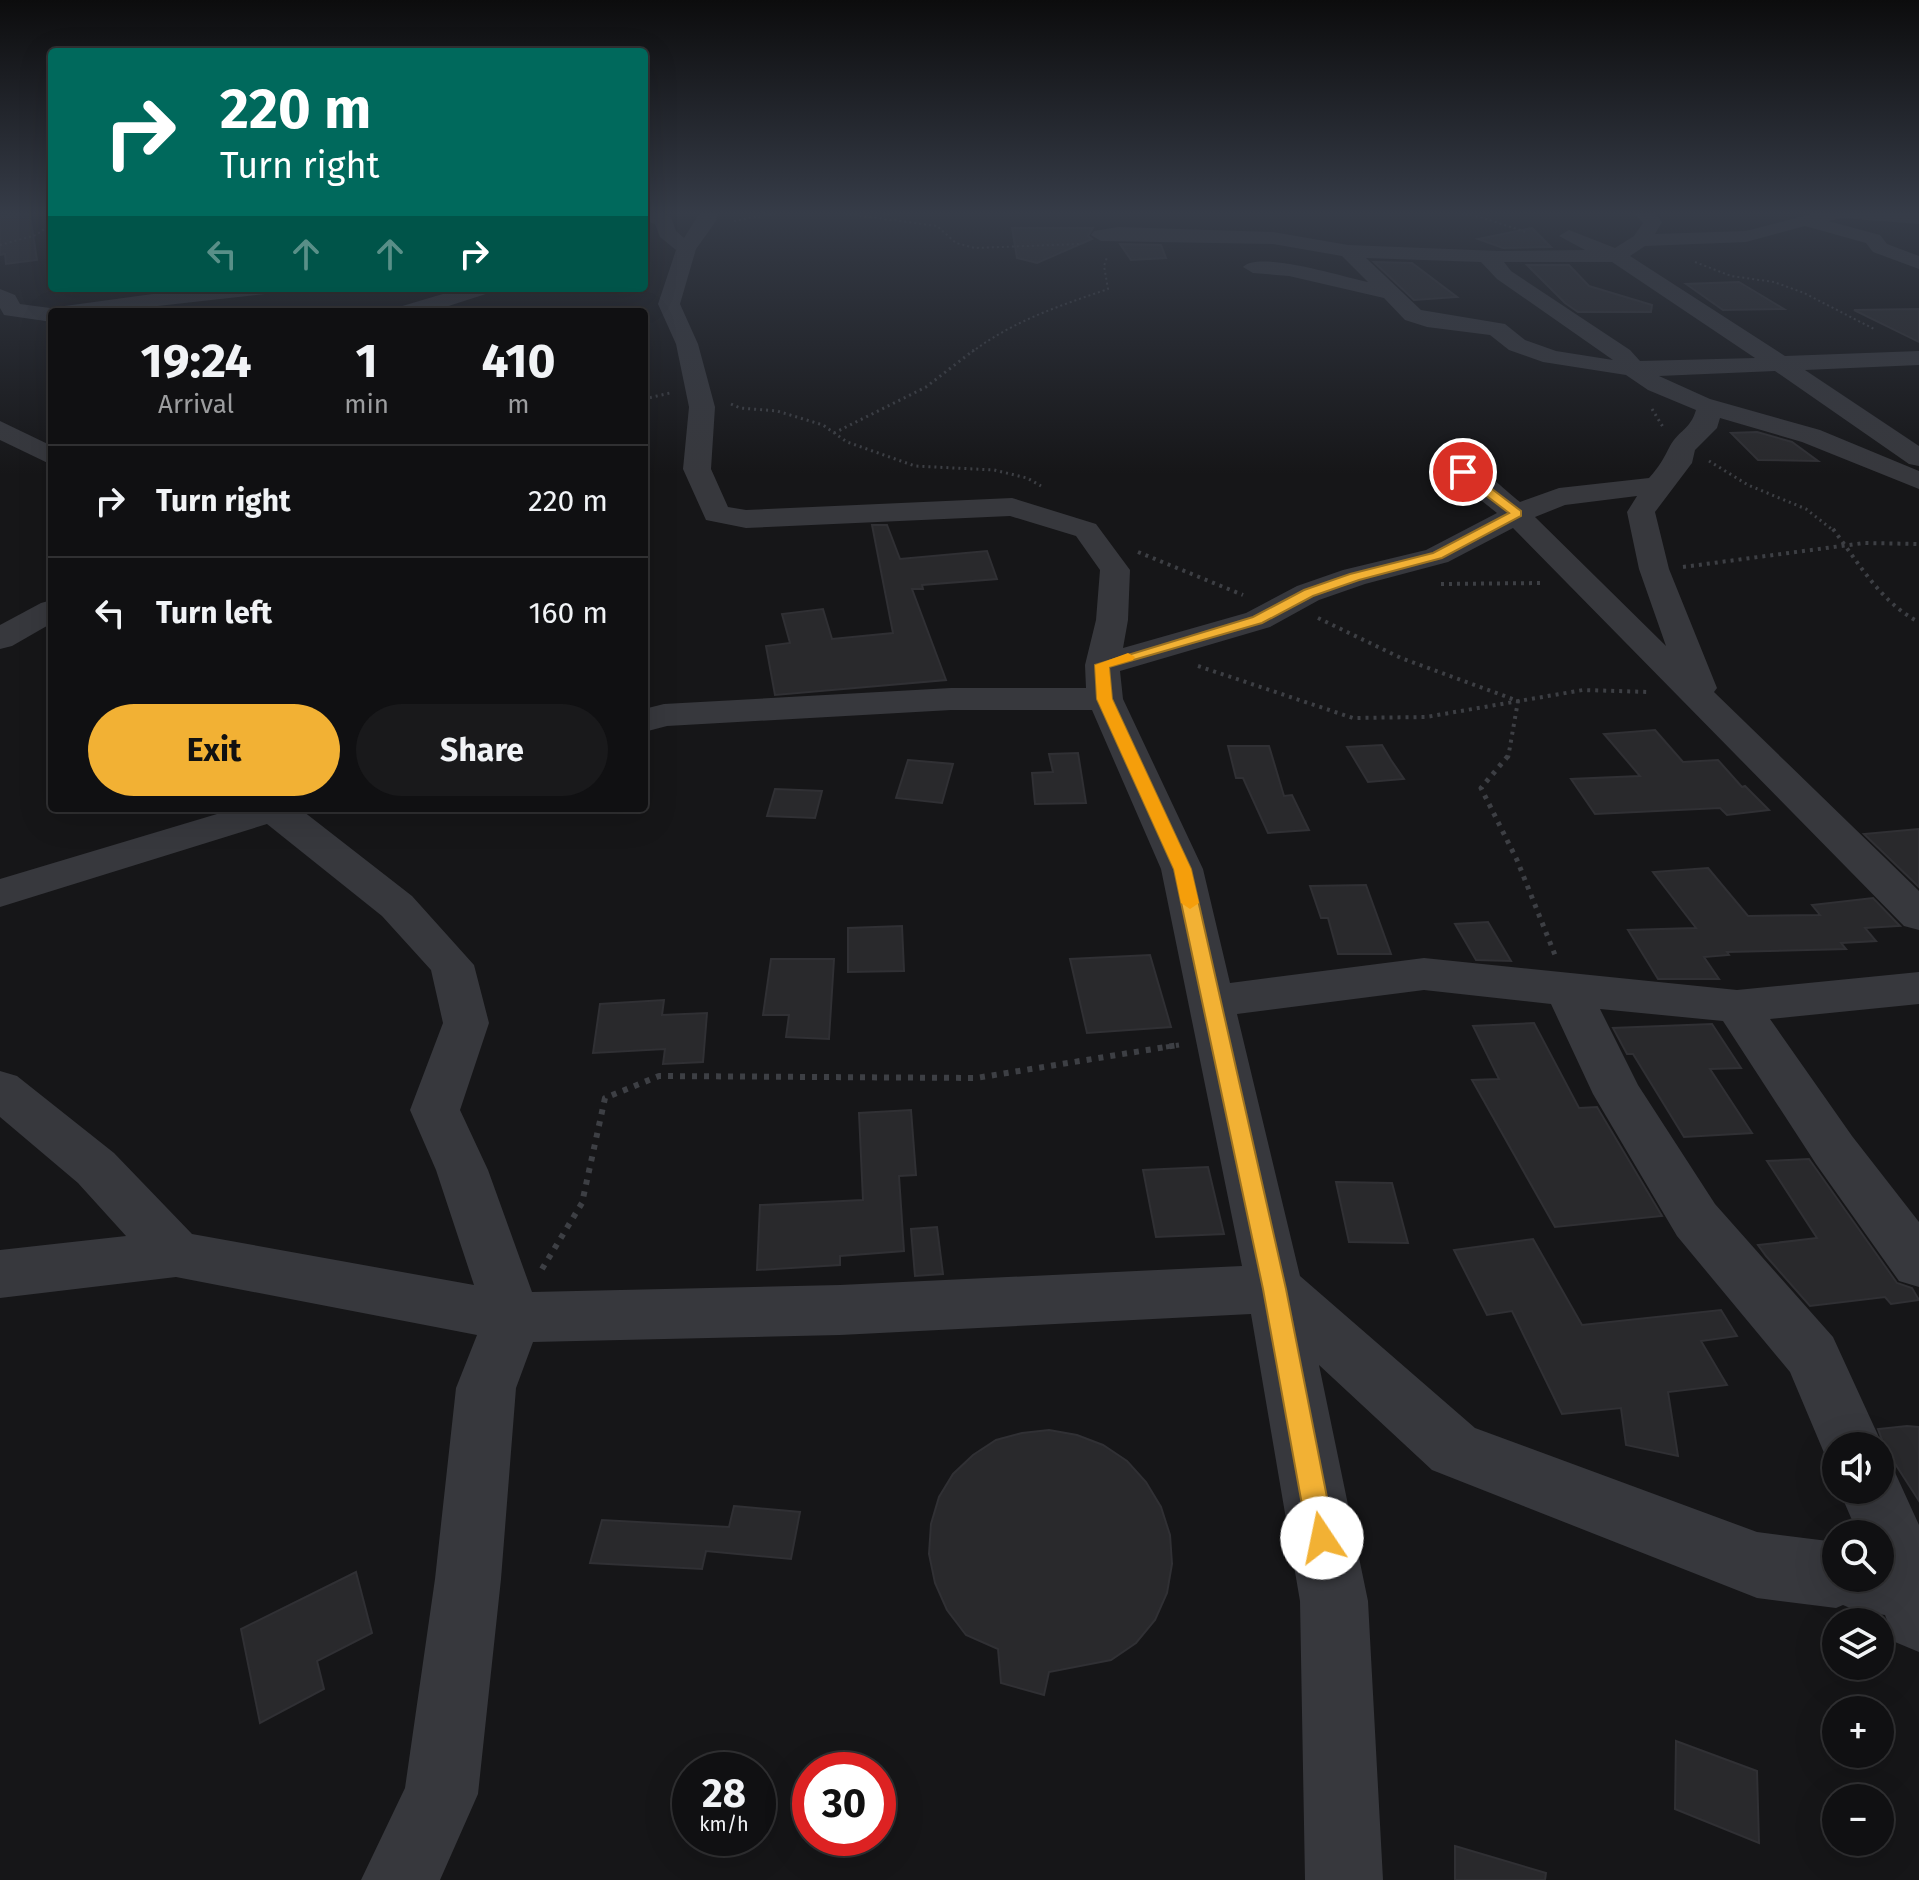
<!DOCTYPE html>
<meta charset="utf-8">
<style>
:root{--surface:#101012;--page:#19191b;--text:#f1f3f6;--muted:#9c9d9f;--line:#303032;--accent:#f2b134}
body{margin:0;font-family:"Fira Sans",sans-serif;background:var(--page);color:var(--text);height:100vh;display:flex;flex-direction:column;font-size:30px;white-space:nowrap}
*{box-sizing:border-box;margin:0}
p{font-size:26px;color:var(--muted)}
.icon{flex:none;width:44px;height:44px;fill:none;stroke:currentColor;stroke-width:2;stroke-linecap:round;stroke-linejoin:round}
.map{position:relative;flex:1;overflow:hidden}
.details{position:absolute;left:48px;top:308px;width:600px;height:504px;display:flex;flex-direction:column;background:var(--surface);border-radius:8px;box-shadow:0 8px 32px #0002,0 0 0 2px var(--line)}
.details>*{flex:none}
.top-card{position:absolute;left:48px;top:48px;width:600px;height:244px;border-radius:8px;box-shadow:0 8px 32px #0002,0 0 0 2px var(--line);background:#00695c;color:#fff;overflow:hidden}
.controls{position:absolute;left:1822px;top:1432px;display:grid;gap:16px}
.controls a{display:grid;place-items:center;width:72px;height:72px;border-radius:50%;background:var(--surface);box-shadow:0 8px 32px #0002,0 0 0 2px var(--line);font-size:40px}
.speed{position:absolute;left:672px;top:1752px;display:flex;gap:16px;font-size:40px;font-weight:700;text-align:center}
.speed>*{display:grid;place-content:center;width:104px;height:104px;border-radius:50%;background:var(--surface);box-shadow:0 8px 32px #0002,0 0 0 2px var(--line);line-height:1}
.speed small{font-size:20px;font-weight:400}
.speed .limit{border:12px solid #d22;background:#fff;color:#111}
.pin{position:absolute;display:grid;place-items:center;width:68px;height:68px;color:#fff;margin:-34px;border:4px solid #fff;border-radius:50%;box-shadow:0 2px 8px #0007}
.me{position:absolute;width:88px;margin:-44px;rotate:349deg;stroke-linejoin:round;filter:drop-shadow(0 0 6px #0008)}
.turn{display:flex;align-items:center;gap:28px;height:168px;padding:0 40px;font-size:36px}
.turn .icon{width:104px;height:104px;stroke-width:2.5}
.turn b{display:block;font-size:56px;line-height:68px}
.lanes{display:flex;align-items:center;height:76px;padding:0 40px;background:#0003;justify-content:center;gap:40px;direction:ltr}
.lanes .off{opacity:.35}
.eta{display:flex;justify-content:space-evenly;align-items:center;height:136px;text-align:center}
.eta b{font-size:48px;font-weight:700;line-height:56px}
.cta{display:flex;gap:16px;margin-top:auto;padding:16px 40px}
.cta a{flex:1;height:92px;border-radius:48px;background:var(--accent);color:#111;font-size:32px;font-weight:700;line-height:92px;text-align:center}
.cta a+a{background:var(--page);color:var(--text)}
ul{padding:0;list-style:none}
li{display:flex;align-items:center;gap:24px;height:112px;padding:0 40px;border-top:2px solid var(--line)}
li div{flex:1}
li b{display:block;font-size:30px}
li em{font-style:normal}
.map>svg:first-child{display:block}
.building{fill:#29292c;stroke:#303034;stroke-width:2}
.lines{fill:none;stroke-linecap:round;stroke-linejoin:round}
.path-far4{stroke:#3d3f44;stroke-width:2;stroke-dasharray:2 3;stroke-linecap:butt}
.path-far3{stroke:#3d3f44;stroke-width:3;stroke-dasharray:2 4;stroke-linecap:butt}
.path-far2{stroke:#3d3f44;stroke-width:4;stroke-dasharray:3 5;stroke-linecap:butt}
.path-far1{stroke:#3d3f44;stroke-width:5;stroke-dasharray:4 6;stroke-linecap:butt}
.path{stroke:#3d3f44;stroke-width:6;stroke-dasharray:5 7;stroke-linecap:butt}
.minor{fill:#37383d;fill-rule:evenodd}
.route{fill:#f2b134;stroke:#9d7322;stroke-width:2}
.slow{fill:#f59e0b}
</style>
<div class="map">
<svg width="1919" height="1880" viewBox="0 0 1919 1880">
<rect width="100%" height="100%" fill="#161618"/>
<g class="building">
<path d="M30 215 37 260 6 264 5 254 0 255V216Z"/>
<path d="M1012 228H1093L1088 236 1092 239 1037 263 1017 258Z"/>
<path d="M1532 228 1551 247 1503 248 1478 239Z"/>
<path d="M1120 244 1161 245 1166 258 1131 260Z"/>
<path d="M1374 262 1412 263 1457 297 1414 300Z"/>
<path d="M1527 265H1569L1589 286 1652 305 1651 312H1578L1565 303Z"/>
<path d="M1739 282 1784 309 1723 310 1686 284Z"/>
<path d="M1919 309V342L1854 310Z"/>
<path d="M1757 432 1792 442 1818 461 1758 460 1731 433Z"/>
<path d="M872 525H887L900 559 987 551 997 579 922 585 923 589H912L946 680 775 695 766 646 790 643 782 614 823 609 832 639 893 633Z"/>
<path d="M1655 730 1683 762 1718 760 1742 787 1745 786 1769 810 1727 815 1720 808 1595 814 1571 779 1640 776 1604 734Z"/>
<path d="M1382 745 1391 760 1404 779 1368 782 1347 747Z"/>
<path d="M1228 746H1269L1284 796 1292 795 1309 830 1268 833 1243 778H1236Z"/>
<path d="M1078 753 1086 803 1035 804 1032 773 1053 772 1049 754Z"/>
<path d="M908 760 953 764 942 803 896 798Z"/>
<path d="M775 789 822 791 815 818 767 816Z"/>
<path d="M1919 829V887L1864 834Z"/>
<path d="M1708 868 1748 916 1820 915 1812 905 1873 898 1900 926 1865 928 1876 941 1841 943 1846 949 1727 952 1729 955 1704 957 1719 979H1658L1628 930 1696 928 1653 872Z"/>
<path d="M1366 885 1391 954H1338L1328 918H1321L1310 886Z"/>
<path d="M1488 922 1511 961 1476 960 1455 924Z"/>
<path d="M902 926 904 971 848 972V928Z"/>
<path d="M1150 955 1171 1027 1087 1033 1070 959Z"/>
<path d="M771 959H834L829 1039 786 1037 789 1015H763Z"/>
<path d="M664 1000 662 1015 707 1013 703 1062 663 1064 665 1049 593 1053 600 1004Z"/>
<path d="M1534 1023 1579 1108 1597 1107 1662 1216 1555 1227 1472 1080 1499 1079 1473 1026Z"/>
<path d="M1712 1024 1741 1068 1710 1069 1752 1133 1684 1137 1633 1054H1627L1613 1028Z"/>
<path d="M911 1110 916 1175 899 1176 904 1251 840 1256V1265L757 1270 760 1205 863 1200 859 1113Z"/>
<path d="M1809 1159 1897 1283 1912 1288 1919 1300 1891 1304 1885 1297 1810 1306 1766 1256 1758 1245 1817 1238 1767 1161Z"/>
<path d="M1208 1167 1224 1234 1156 1237 1143 1170Z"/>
<path d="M1336 1182 1392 1183 1408 1243 1349 1242Z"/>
<path d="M937 1227 943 1274 915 1276 911 1229Z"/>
<path d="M1533 1239 1582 1325 1721 1310 1737 1336 1701 1341 1727 1385 1668 1392 1678 1456 1626 1445 1621 1408 1562 1414 1512 1311 1487 1315 1454 1250Z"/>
<path d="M1907 1426 1919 1427V1501L1885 1448 1878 1429Z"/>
<path d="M1049 1430 1077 1435 1103 1445 1127 1461 1146 1482 1161 1507 1170 1535 1172 1564 1167 1593 1155 1620 1136 1643 1111 1660 1049 1672 1044 1695 1001 1683 998 1649 966 1635 947 1610 935 1583 929 1554 931 1524 939 1497 953 1474 973 1455 996 1440 1022 1433Z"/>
<path d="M734 1506 800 1512 791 1559 706 1551 702 1569 590 1563 602 1520 729 1527Z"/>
<path d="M356 1572 372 1633 317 1661 324 1689 260 1723 241 1629Z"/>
<path d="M1676 1741 1757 1771 1759 1843 1675 1809Z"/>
<path d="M1455 1846 1546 1873 1545 1880H1455Z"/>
</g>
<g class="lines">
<g class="path-far4">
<path d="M825 211 937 226 956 243 975 248 1079 244"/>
<path d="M1446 211 1480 217 1526 232"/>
<path d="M883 216 895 211"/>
<path d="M734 221 789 211"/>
<path d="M0 245 36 235 52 224"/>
<path d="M1695 262 1731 276 1774 282 1804 293 1874 329"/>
<path d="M972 352C1013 321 1059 306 1108 289L1104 266 1107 257"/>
</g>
<g class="path-far3">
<path d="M644 399 670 393"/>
<path d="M731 404 740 408 777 411 823 425 847 442 915 466 994 470 1027 478 1041 486"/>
<path d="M1652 409 1663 427"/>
<path d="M834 433 926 387 974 350"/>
<path d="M1709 461 1748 485 1806 509 1834 531"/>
</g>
<g class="path-far2">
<path d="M1833 529C1858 562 1881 603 1919 622"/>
<path d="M1138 552 1243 595"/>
<path d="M1683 567 1864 543 1919 544"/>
<path d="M1441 584 1543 583"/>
<path d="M1318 618 1401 658 1518 701 1508 758"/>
<path d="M1198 666 1353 718 1426 717 1583 690 1649 692"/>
</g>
<g class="path-far1">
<path d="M1508 756 1481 788 1517 860 1555 955"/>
<path d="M1166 1047 1179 1045"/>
</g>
<path class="path" d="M542 1269 582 1203 605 1098 659 1076 976 1078 1178 1045"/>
<g class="minor">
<path d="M644 211H654L671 217 676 231 684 238 701 211H719L716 221 696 249 680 304 698 344 715 407 711 469 728 507 746 510 1012 498 1096 524 1130 570 1128 620 1123 648 1246 613 1297 586 1343 570 1426 550 1497 513 1453 478 1449 472 1453 466C1478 460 1502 488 1520 502L1559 488 1649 478C1659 467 1664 458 1670 446 1679 430 1690 430 1696 410L1648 390 1626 375 1543 362 1509 350 1490 335 1427 327 1405 320 1384 298 1289 276 1253 273 1243 267C1258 250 1344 277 1368 282L1342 256 1273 244 1101 241 1091 235 1094 231 1118 227 1273 232 1348 245 1499 251 1585 250 1559 236 1569 230 1615 248 1634 236 1643 223 1631 211C1645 211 1654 210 1662 222L1655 234 1746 231 1823 211 1919 212V224L1843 218 1828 221 1880 235 1887 244 1919 256V269L1873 252 1866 243 1805 226 1746 242 1645 246 1630 256 1785 356 1919 351V365L1805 370 1919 446V466L1909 464 1775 371 1659 376 1710 399 1820 430 1919 471V489L1802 442 1720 418 1717 428 1695 450 1692 463 1655 512 1669 569 1717 688 1714 692 1919 891V930L1904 926 1513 528 1448 562 1365 584 1319 600 1270 627 1120 671 1123 699 1203 869 1230 983 1424 958 1737 990 1919 972V1004L1770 1019 1852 1136 1919 1222V1287L1899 1281 1816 1164 1723 1021 1600 1009 1638 1085 1715 1204 1833 1337 1883 1446 1880 1453V1446H1836V1469L1830 1467 1790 1372 1677 1236 1593 1094 1551 1004 1424 990 1237 1014 1300 1276 1475 1428 1757 1532 1836 1542V1578H1880V1534H1858L1839 1490H1880V1463L1893 1468 1919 1525V1652L1895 1642 1885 1615 1857 1611 1843 1605 1836 1608 1757 1598 1432 1470 1319 1365 1368 1601 1383 1880H1305L1300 1601 1251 1314 840 1335 533 1342 516 1388 501 1579 478 1794 440 1880H361L405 1788 435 1579 456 1388 477 1335 176 1277 0 1298V1250L126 1236 78 1183 0 1117V1071L17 1076 114 1153 192 1234 474 1285 436 1170 410 1110 443 1023 431 970 382 916 267 824 0 907V879L237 808H299L412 896 474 965 489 1023 460 1110 488 1170 532 1292 840 1285 1242 1266 1161 869 1092 710H951L667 726 644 732V709L664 704 951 688H1086L1085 665 1096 620 1100 570 1076 536 1010 516 746 528 706 520 683 469 689 407 676 344 658 304 676 250 660 237 655 224 644 220ZM1366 258 1481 262 1497 279 1613 360 1556 351 1525 340 1505 324 1421 310ZM1504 262H1612L1755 358 1640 361 1630 350 1511 271ZM1637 496 1627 512 1639 569 1666 646 1535 517 1565 505Z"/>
<path d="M197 288H276L265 294 104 312H52V322L4 315 0 308V289L15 295 20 304 50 308Z"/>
<path d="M463 288H496L492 292 430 312H396L399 307Z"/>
<path d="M0 421 52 446V465L0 440Z"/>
<path d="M52 600V623L12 646 0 649V625L41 603Z"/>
</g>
</g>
<linearGradient id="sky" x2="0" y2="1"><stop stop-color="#0c0c0d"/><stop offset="0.45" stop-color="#363c48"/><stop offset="1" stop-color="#363c48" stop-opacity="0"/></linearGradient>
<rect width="1919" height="474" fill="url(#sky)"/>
<path class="route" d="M1459 470H1467L1521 511V516L1442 558 1359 580 1313 596 1262 623 1109 667 1112 699 1191 869 1286 1289 1335 1538 1331 1548 1322 1552 1312 1548 1308 1538 1263 1289 1174 869 1097 699 1095 665 1253 617 1304 590 1350 574 1433 553 1509 513 1459 475Z"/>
<path class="slow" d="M1128 653 1135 657 1133 660 1109 667 1112 699 1191 869 1199 903 1190 909 1181 903 1174 869 1097 699 1095 665Z"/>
</svg>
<div class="controls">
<a><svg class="icon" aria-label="sound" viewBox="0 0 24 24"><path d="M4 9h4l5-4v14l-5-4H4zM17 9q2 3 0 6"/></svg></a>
<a><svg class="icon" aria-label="search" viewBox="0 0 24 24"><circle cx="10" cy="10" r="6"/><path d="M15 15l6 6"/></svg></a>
<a><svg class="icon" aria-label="layers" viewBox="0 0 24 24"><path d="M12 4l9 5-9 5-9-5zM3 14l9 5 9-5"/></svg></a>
<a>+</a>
<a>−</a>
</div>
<div class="speed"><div>28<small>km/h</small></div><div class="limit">30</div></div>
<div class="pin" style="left:1463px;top:472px;background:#d93025"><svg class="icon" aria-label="arrive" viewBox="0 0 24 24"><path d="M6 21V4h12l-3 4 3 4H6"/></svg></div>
<svg class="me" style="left:1322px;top:1538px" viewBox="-20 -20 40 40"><circle r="19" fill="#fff"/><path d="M0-13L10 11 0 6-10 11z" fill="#f2b134"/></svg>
<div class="top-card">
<div class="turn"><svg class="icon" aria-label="right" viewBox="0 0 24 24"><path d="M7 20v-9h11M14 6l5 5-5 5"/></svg><div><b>220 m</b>Turn right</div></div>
<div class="lanes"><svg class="icon off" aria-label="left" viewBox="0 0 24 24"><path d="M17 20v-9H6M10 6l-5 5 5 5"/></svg><svg class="icon off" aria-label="ahead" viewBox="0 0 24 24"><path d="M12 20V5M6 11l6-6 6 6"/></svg><svg class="icon off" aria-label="ahead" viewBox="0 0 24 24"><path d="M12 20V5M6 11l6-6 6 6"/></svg><svg class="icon" aria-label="right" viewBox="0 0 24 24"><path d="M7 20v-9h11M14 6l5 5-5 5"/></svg></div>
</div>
<section class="details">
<div class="eta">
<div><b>19:24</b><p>Arrival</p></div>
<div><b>1</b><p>min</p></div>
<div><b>410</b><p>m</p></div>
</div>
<ul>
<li><svg class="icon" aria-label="right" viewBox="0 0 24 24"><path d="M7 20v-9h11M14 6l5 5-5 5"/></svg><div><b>Turn right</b></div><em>220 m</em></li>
<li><svg class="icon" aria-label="left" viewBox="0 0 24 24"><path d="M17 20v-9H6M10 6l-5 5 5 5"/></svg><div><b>Turn left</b></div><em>160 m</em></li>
</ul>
<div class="cta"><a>Exit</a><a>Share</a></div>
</section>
</div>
